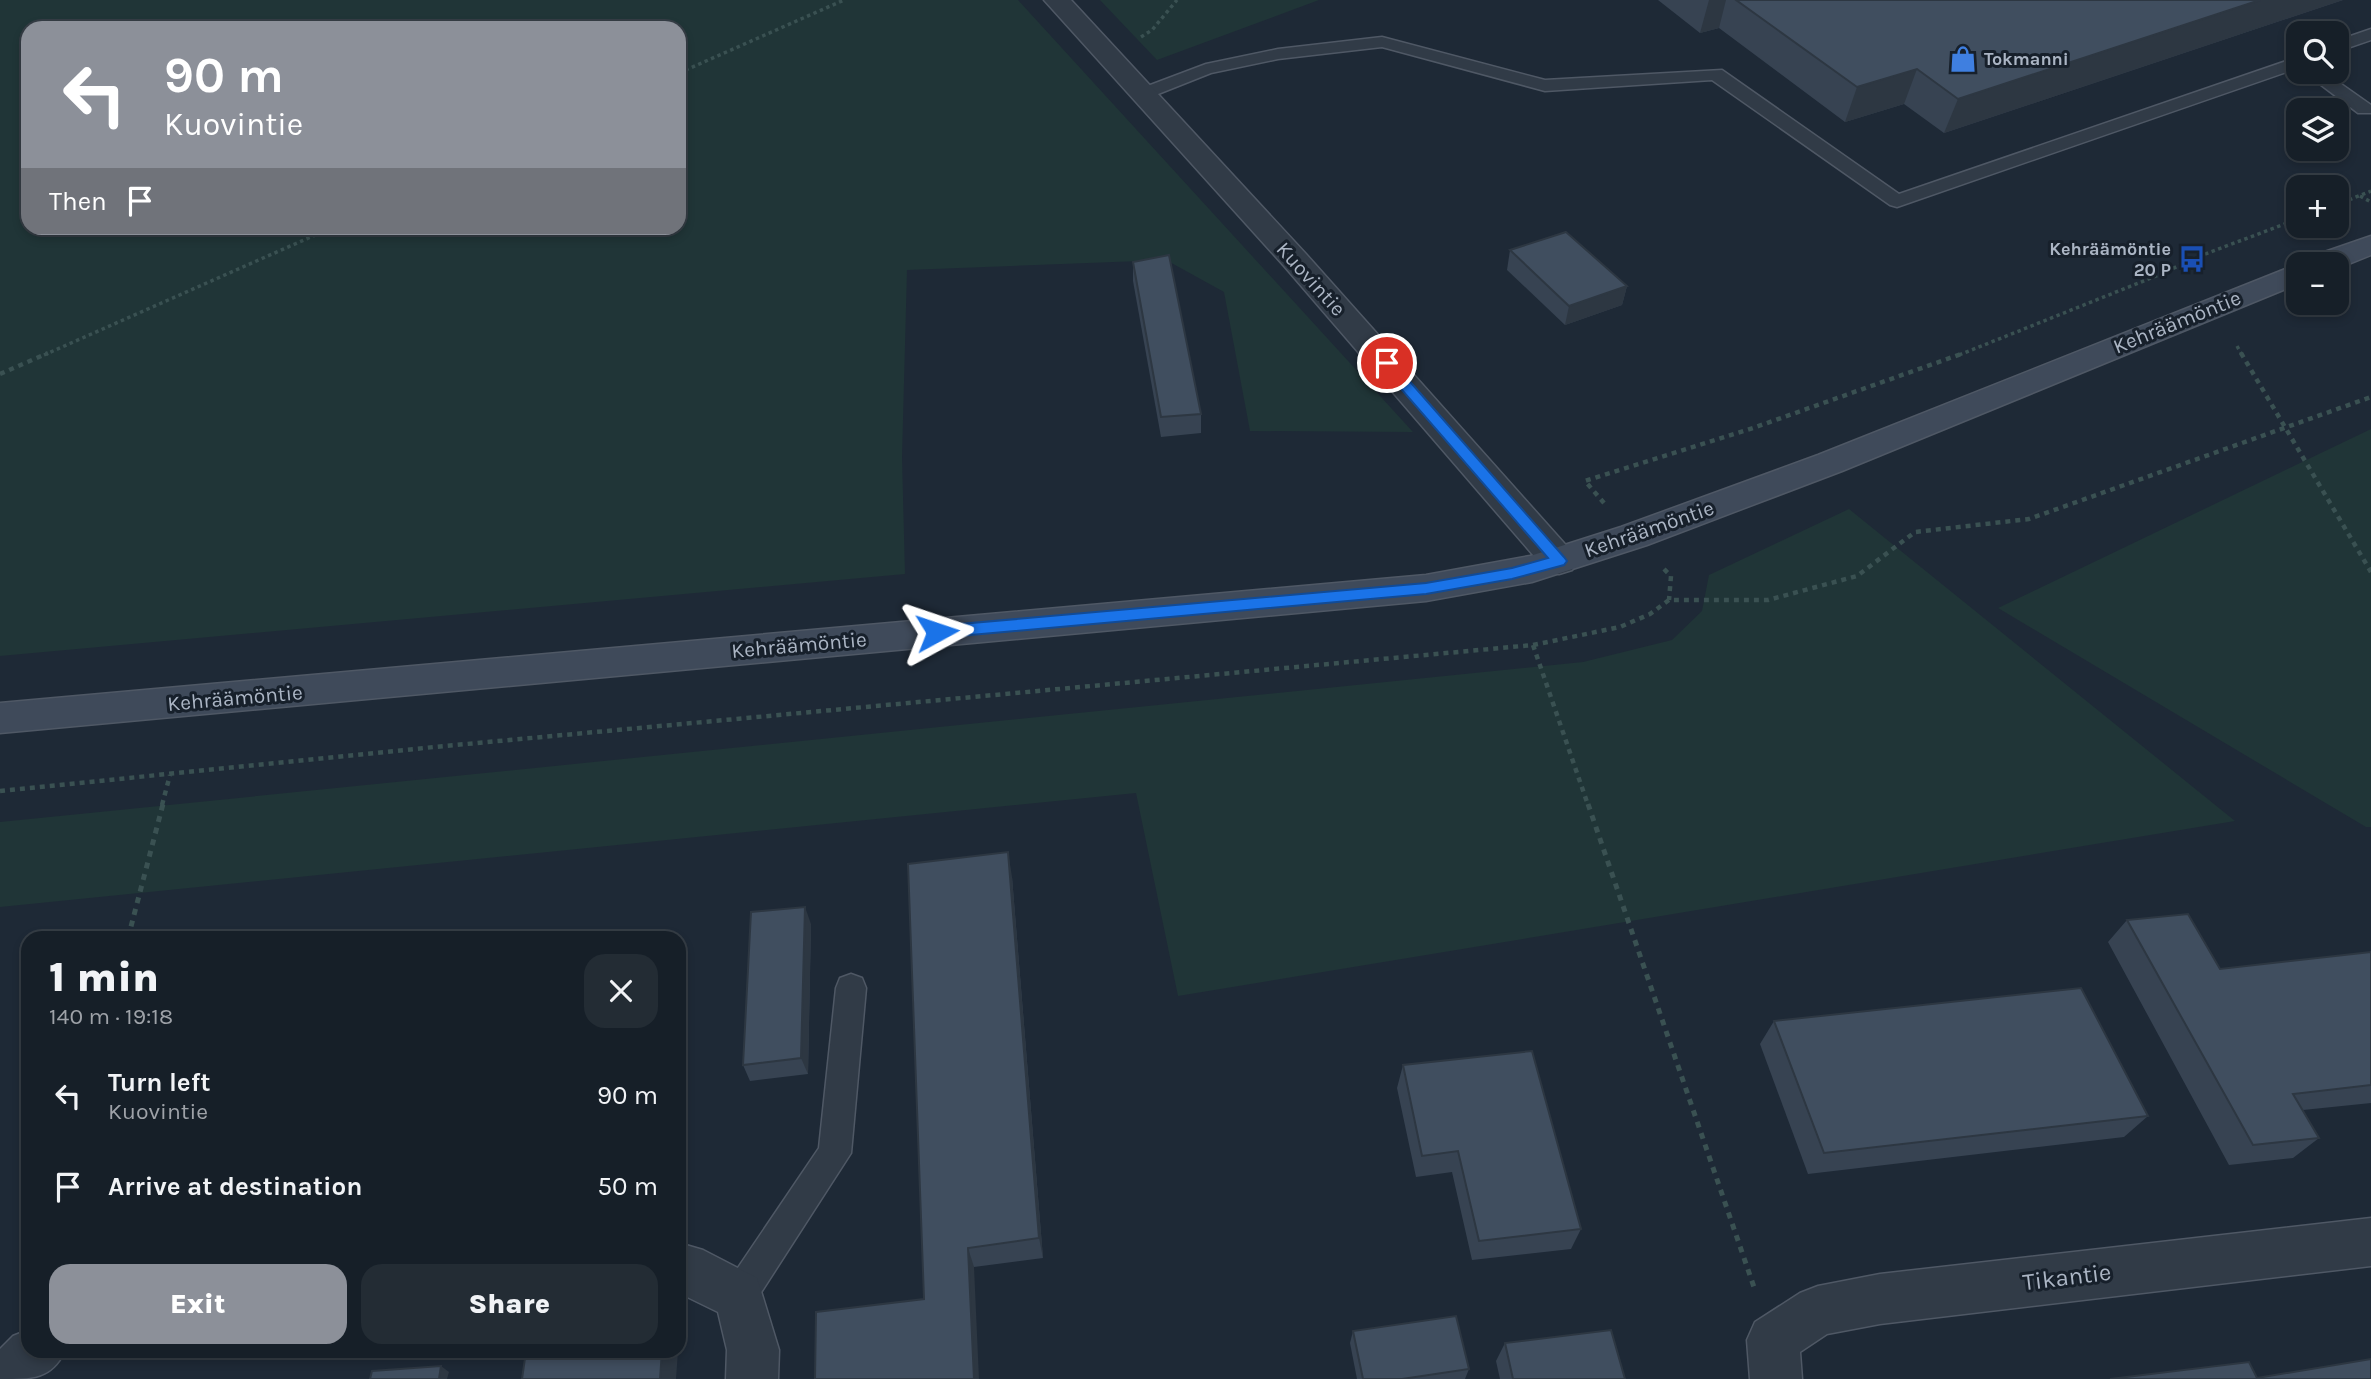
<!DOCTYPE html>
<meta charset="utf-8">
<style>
:root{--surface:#161f28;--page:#232c34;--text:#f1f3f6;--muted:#9ea2a8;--line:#353d45;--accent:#8c9099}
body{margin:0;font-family:Karla,sans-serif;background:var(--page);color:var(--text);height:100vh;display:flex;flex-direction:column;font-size:26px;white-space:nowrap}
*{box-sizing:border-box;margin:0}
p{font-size:23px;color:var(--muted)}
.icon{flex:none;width:38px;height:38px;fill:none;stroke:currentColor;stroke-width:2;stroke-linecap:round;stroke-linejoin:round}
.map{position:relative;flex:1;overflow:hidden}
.sheet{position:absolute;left:21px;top:931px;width:665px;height:427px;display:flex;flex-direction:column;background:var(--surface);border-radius:21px;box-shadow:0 4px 10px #0003,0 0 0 2px var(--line)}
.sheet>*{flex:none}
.hud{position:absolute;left:21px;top:21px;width:665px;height:214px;border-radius:21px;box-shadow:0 4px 10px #0003,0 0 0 2px var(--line);background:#8c9099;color:#fff;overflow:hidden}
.fabs{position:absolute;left:2286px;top:21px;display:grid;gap:14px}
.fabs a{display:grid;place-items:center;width:63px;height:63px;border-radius:14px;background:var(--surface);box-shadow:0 4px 10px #0003,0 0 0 2px var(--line);font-size:35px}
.pin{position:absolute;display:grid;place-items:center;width:60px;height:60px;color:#fff;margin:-30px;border:4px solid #fff;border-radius:50%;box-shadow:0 2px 7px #0007}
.me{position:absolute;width:77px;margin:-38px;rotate:85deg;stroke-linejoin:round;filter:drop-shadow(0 0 5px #0008)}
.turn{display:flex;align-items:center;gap:24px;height:147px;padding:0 28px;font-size:32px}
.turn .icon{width:91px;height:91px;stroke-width:2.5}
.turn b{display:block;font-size:49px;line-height:60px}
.then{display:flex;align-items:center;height:66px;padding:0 28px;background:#0003;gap:14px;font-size:26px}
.round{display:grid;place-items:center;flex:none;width:74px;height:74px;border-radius:21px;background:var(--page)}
.headline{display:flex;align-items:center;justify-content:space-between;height:119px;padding:0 28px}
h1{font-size:42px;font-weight:800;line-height:52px}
.primary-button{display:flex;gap:14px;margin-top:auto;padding:14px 28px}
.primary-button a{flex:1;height:80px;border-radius:21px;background:var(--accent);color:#fff;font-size:28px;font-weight:800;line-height:80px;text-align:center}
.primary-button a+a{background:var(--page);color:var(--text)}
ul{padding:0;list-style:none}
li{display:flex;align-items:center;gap:21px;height:91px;padding:0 28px}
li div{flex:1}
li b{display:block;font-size:26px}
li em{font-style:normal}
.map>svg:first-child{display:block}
.green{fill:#203537;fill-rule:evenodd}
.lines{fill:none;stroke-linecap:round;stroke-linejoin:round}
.lane-casing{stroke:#4f5865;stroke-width:3}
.street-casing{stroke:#4f5865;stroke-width:3}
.secondary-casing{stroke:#4f5865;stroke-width:3}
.path-far2{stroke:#3a5152;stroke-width:3.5;stroke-dasharray:3.5 3.5;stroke-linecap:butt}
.path-far1{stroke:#3a5152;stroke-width:4.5;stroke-dasharray:5 5;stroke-linecap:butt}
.path{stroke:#3a5152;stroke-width:5;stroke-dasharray:6 6;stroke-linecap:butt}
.lane{fill:#313b47;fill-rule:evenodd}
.street{fill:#313b47;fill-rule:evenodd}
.secondary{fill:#3f4a5a;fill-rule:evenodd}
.wall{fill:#374352}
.shaded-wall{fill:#2d3742}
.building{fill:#404e5f;stroke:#2d3742;stroke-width:2}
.route{fill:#1a73e8;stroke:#114b97;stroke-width:2}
.labels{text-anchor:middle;stroke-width:6;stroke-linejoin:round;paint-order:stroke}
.far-poi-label{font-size:18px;font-weight:bold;fill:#abb5c4;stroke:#17202b;text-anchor:start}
.street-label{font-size:21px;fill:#abb5c4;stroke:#17202b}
.near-street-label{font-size:24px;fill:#abb5c4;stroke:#17202b}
</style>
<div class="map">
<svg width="2371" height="1379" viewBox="0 0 2371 1379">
<rect width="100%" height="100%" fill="#1e2936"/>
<g class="green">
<path d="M0 0H1018L1413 432 1250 431 1224 292 1166 260 907 270 902 457 905 574 0 656ZM28 28H679V228H28Z"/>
<path d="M1100 0H1319L1157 60Z"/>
<path d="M2371 429V827H2366L1998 608Z"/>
<path d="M1849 509 2235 821 1178 996 1136 793 0 907V822L1583 662 1672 640 1702 611 1709 575Z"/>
</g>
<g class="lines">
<defs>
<g id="lane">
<path d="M2371 29V40L2336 52V41Z"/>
<path d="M1382 37 1545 80 1722 70 1899 194 2298 57V68L1897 207 1890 205 1712 80 1545 91 1382 47 1278 59 1211 73 1143 100 1134 94 1137 90 1206 64 1278 49Z"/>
<path d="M2304 72H2324L2371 105V113H2358Z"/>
<path d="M851 974 862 978 866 988 851 1153 751 1308 739 1313 727 1308 722 1296 727 1284 819 1148 836 988 840 978Z"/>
</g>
<g id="street">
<path d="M1044 0H1071L1306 254 1572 552 1577 561 1572 570 1559 574 1546 570 1284 266Z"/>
<path d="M2371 1218V1266L1880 1324 1827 1334 1800 1352 1802 1379H1750L1747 1340 1755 1322 1800 1293 1818 1286 1880 1274Z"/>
<path d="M679 1243 703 1250 757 1278 779 1350 778 1379H726L727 1350 718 1312 679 1293Z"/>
<path d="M28 1330V1351H65C51 1379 33 1379 0 1379V1349L13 1336Z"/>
</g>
<g id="secondary">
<path d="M2371 236V255L2336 269V264H2306L2310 257Z"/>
<path d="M2298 264H2300H2298V284L1842 471 1647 545 1532 582 1426 601 0 733V703L1426 575 1530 556 1621 527 1818 455Z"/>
</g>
</defs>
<use href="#lane" class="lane-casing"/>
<use href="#street" class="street-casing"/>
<use href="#secondary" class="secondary-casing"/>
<g class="path-far2">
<path d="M1141 37 1152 30 1177 0"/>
<path d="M679 73 844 0"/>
<path d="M2360 196 2371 202"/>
<path d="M2336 205 2371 191"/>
<path d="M2237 346 2242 355"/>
<path d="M44 355 331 228"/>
<path d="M1959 355 2166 272 2192 259 2298 219"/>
</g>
<g class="path-far1">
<path d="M2241 353 2371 572"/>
<path d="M0 374 48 353"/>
<path d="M1604 503 1585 481 1753 428 1964 353"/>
<path d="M1664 569 1671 576 1669 600"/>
<path d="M1533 645 1588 805"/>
<path d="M0 791 434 747 1533 645 1620 627 1650 614 1669 600H1768L1857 576 1915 532 2029 519 2371 397"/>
<path d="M162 805 170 775"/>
</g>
<g class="path">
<path d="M1588 804 1755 1290"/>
<path d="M128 938 163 804"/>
</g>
<use href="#lane" class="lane"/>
<use href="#street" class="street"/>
<use href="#secondary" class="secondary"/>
</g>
<g class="wall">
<path d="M1658 0H2343L1944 133 1904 104 1845 122 1719 28 1700 33Z"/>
<path d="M1510 250 1627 286 1622 305 1565 325 1507 270Z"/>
<path d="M1133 262 1201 414V433L1161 437 1133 281Z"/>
<path d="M1012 877 1043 1258 974 1267 924 1299Z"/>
<path d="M2127 920 2220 969 2371 952V1103L2303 1110 2319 1138 2293 1158 2229 1165 2108 942Z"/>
<path d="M811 924 808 1074 750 1081 743 1065Z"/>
<path d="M1774 1021 2148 1116 2124 1137 1808 1174 1760 1044Z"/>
<path d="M1403 1065 1581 1229 1571 1249 1472 1260 1452 1172 1416 1177 1397 1088Z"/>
<path d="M1353 1331 1469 1369 1465 1379H1357L1350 1343Z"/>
<path d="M1505 1343 1625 1379H1500L1496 1361Z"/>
</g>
<g class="shaded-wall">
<path d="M1709 0H1726L1719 28 1700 33Z"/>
<path d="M2260 0H2343L1944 133 1958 99Z"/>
<path d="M1917 69 1904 104 1845 122 1857 87Z"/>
<path d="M1627 286 1622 305 1565 325 1569 306Z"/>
<path d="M1008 852 1012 877 1043 1258 1039 1238Z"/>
<path d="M805 907 811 924 808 1074 801 1058Z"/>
<path d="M968 1248 974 1267 979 1379H974Z"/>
<path d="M662 1351H678L676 1379H660Z"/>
<path d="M441 1366 449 1372 447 1379H439Z"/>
</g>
<g class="building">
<path d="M1736 0H2260L1958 99 1917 69 1857 87Z"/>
<path d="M1566 232 1627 286 1569 306 1510 250Z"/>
<path d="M1169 255 1201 414 1161 417 1133 262Z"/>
<path d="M1008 852 1039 1238 968 1248 974 1379H815L816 1312 924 1299 908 864Z"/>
<path d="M805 907 801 1058 743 1065 751 912Z"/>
<path d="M2188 914 2220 969 2371 952V1085L2293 1094 2319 1138 2253 1145 2127 920Z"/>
<path d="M611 931 610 938H555Z"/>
<path d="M2081 988 2148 1116 1824 1153 1774 1021Z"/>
<path d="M1532 1051 1581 1229 1479 1241 1458 1151 1422 1156 1403 1065Z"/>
<path d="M1456 1316 1469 1369 1402 1379H1363L1353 1331Z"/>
<path d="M1611 1330 1625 1379H1513L1505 1343Z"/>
<path d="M526 1351H662L660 1379H522Z"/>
<path d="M2371 1359V1379H2110L2249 1362 2257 1378Z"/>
<path d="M441 1366 439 1379H370L372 1371Z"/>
</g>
<path class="route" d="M1387 359 1391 360 1564 557 1567 561 1564 565 1512 579 1426 594 937 638 932 636 930 632 932 628 937 626 1426 583 1512 568 1548 558 1382 367V360Z"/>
<defs>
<symbol id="shop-bare" viewBox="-9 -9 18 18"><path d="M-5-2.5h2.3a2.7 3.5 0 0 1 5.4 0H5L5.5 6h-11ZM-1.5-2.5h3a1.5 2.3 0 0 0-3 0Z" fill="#3f7fe0" stroke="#17202b" stroke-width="2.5" paint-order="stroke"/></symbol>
<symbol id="bus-bare" viewBox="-9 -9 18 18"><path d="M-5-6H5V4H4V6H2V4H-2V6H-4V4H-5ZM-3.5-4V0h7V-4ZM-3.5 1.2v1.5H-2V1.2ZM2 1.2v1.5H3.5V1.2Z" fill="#1a4fb4" stroke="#17202b" stroke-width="2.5" paint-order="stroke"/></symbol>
</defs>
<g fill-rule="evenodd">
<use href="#shop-bare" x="1944" y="40" width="38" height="38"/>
<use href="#bus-bare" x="2173" y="240" width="38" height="38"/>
</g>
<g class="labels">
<g class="far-poi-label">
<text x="1984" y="65">Tokmanni</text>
<text x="2171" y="255" text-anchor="end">Kehräämöntie<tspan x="2171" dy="21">20 P</tspan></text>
</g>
<g class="street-label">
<text transform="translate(1311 279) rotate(48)" y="7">Kuovintie</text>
<text transform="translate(2177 322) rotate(-22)" y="7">Kehräämöntie</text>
<text transform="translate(1649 529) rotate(-19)" y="7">Kehräämöntie</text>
<text transform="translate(799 645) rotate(-5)" y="7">Kehräämöntie</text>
<text transform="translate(235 698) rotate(-5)" y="7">Kehräämöntie</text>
</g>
<g class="near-street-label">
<text transform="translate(2067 1277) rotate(-7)" y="8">Tikantie</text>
</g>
</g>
</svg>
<div class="fabs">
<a><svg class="icon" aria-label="search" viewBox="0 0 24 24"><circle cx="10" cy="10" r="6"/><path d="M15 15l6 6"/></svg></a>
<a><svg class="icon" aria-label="layers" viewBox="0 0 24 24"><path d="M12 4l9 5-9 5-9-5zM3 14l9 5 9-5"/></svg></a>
<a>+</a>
<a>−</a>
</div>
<div class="pin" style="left:1387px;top:363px;background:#d93025"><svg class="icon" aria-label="arrive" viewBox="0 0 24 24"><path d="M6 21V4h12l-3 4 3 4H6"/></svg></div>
<svg class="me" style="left:937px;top:632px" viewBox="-20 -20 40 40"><path d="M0-17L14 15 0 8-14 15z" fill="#1a73e8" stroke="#fff" stroke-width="4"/></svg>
<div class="hud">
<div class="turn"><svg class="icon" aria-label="left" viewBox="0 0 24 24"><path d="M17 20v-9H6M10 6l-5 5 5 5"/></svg><div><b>90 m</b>Kuovintie</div></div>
<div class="then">Then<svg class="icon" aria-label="arrive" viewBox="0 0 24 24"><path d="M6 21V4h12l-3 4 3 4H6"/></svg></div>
</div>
<section class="sheet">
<div class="headline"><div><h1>1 min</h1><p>140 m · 19:18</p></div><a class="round"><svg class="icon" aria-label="close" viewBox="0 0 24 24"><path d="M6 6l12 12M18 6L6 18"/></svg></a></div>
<ul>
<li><svg class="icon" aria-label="left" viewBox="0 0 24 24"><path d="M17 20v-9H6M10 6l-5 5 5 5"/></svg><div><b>Turn left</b><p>Kuovintie</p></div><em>90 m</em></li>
<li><svg class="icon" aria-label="arrive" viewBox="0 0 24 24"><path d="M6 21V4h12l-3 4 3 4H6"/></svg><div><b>Arrive at destination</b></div><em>50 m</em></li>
</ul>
<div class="primary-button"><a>Exit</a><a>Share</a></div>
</section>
</div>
